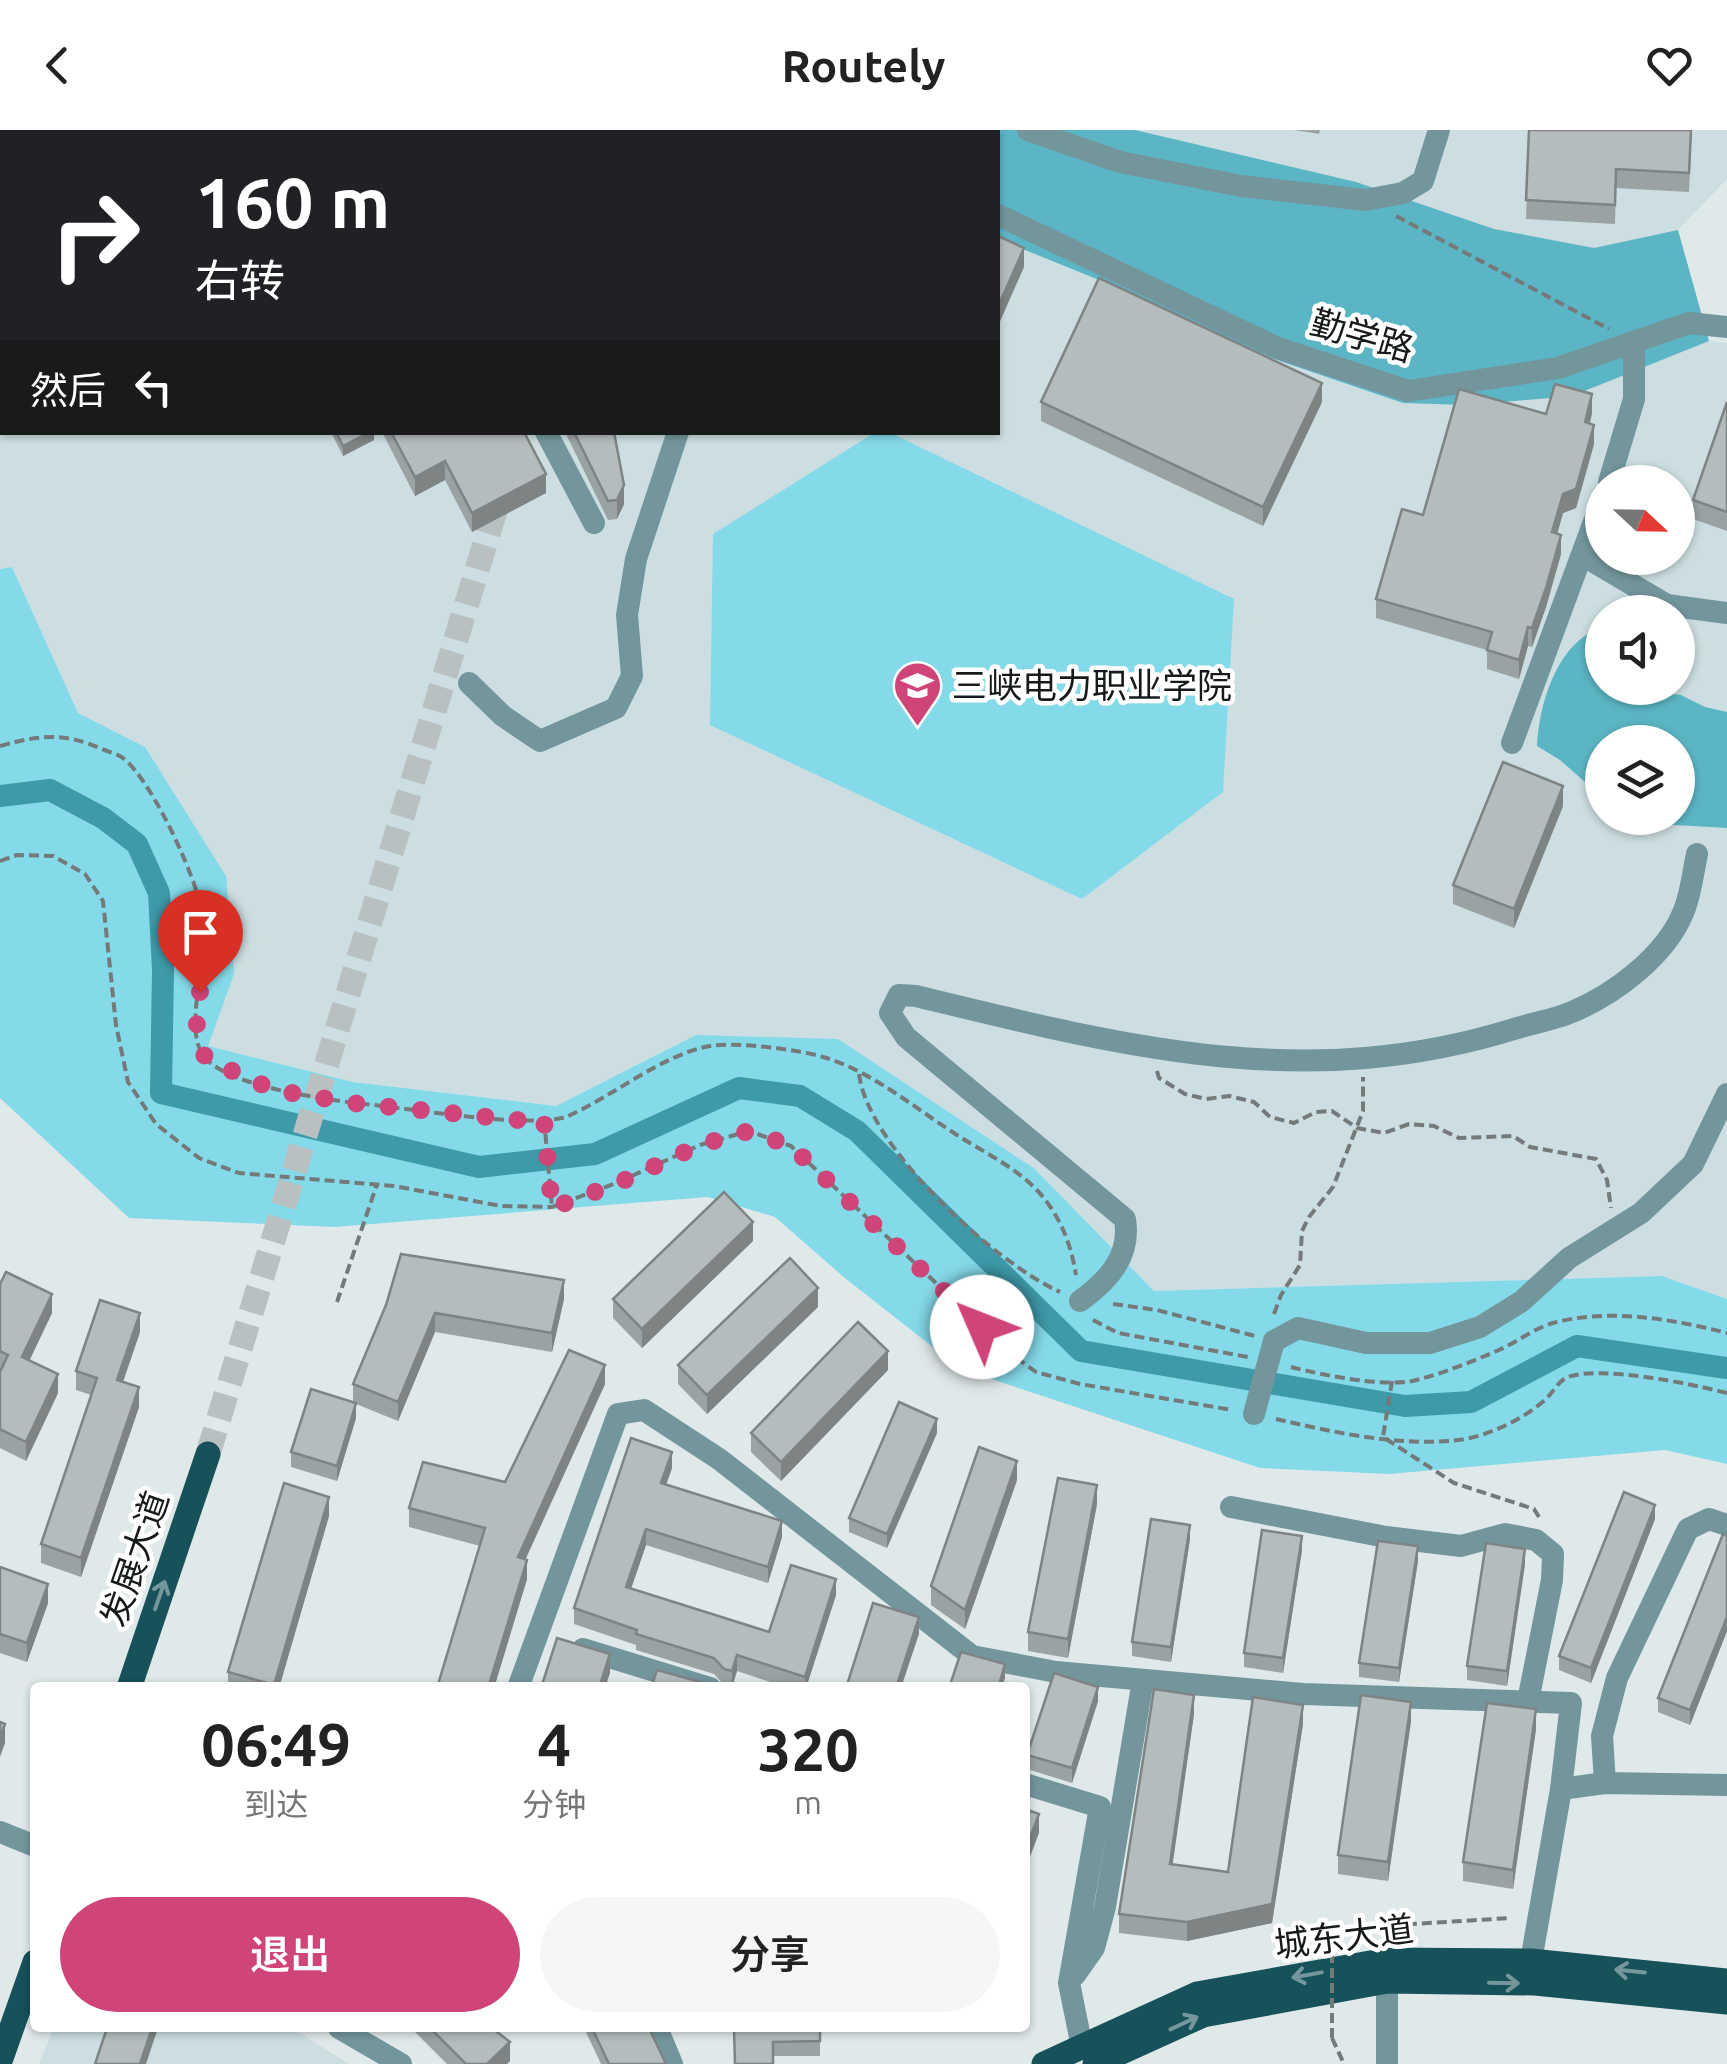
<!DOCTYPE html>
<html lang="zh">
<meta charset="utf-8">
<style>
:root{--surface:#fff;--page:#f6f6f6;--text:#222;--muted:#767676;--accent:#cf4479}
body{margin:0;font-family:Ubuntu,"Noto Sans SC",sans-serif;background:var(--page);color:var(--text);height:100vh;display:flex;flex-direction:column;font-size:38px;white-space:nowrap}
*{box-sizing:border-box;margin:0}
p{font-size:32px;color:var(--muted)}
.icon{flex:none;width:55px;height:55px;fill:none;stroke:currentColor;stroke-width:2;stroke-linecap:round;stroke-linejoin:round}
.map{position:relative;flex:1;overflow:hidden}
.details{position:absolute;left:30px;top:1552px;width:1000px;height:350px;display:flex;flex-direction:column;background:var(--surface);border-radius:10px;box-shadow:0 2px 8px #0004}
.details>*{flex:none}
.banner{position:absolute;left:0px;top:0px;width:1000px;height:305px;box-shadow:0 2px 8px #0004;background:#202124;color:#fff;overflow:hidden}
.needle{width:65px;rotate:112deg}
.tools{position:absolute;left:1585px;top:335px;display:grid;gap:20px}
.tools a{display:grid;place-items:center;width:110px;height:110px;border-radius:50%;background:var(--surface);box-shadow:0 2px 8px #0004;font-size:50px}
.pin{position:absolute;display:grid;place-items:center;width:85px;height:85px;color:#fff;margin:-102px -42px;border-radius:50% 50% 50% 0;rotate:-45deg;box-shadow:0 0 10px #0007}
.pin .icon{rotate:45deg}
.me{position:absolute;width:110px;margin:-55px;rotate:314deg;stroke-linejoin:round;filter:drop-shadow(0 0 8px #0008)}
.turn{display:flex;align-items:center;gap:35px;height:210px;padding:0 30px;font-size:45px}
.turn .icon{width:130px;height:130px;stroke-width:2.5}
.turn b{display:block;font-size:70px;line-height:85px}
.then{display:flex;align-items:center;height:95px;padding:0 30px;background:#0003;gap:20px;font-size:38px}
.eta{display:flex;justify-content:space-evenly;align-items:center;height:170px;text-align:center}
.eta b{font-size:60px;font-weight:600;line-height:70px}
.action{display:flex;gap:20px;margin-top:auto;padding:20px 30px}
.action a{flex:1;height:115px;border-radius:60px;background:var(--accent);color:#fff;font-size:40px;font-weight:600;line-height:115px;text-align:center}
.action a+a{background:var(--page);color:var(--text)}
header{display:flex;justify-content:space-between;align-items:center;height:130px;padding:0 30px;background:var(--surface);font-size:45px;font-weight:600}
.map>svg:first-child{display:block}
.built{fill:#ccdee1;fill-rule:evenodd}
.green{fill:#85daea}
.forest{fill:#5cb5c5}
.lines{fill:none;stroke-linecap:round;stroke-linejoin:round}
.canal{stroke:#3e99a9;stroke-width:22}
.major-tunnel{stroke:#b8c0c1;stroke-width:25;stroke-dasharray:25 12;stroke-linecap:butt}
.path{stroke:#74797a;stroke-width:4;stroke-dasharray:10 5;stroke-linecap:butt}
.minor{stroke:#73969c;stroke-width:22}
.major{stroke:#17515a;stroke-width:25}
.path-bridge{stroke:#74797a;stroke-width:4;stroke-dasharray:10 5;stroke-linecap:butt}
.minor-bridge{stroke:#73969c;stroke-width:22}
.wall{fill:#9ba2a3}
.shaded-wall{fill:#7e8484}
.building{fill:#b4bcbd;stroke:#7e8484;stroke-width:2.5}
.oneway{stroke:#74979c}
.route{stroke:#cf4479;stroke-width:18;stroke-dasharray:0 32.4}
.labels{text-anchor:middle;stroke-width:9;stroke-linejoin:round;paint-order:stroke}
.street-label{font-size:35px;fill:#171a1b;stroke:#fff}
.poi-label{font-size:35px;fill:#171a1b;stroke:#fff;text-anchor:start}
</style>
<header><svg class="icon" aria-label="back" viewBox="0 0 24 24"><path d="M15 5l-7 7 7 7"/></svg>Routely<svg class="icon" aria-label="heart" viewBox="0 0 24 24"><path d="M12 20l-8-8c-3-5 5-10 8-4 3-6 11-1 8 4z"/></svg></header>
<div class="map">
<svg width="1727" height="1934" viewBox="0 0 1727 1934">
<rect width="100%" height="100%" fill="#e0e9ea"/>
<g class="built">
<path d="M0 0H1727V49L1678 100 1709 211 1727 213V1169L1662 1146 1154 1161 1035 1039 696 905 556 976 353 952 207 916 234 844 145 617 78 583 12 437 0 439ZM2 2H998V302H2ZM1602 352H1678V428H1602ZM1602 482H1678V558H1602ZM1602 612H1678V688H1602Z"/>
<path d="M53 1898H292L349 1934H39Z"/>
</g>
<g class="green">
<path d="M874 303H891L1234 469 1223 662 1082 769 710 595 713 404Z"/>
<path d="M12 437 78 583 145 617 226 746 234 844 208 916 353 952 556 976 696 905 838 909 1035 1039 1154 1161 1662 1146 1727 1169V1334L1665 1320 1389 1344 1260 1338 961 1239 846 1149 775 1087 708 1067 335 1097 129 1088 0 968V439Z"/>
</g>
<g class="forest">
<path d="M804 0H1135L1356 52 1494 99 1594 118 1678 100 1709 211 1572 266 1468 275 1403 273 1274 229 1104 152 998 109V2Z"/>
<path d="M1593 501 1602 513V558L1681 565 1705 577 1727 582V698L1641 693 1632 688H1678V612H1602V667L1560 630 1537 616C1539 576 1555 520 1593 501Z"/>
</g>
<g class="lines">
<path class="canal" d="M0 666 50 660 103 688 137 714 159 763 163 840 161 963 479 1037 595 1024 739 958 800 966 857 1001 1081 1221 1405 1276 1471 1272 1577 1216 1727 1238"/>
<path class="major-tunnel" d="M208 1324 519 302"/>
<g class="path">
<path d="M1396 86 1609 199"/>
<path d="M0 616C40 605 64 602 102 619 109 622 118 624 123 628 153 651 202 758 205 796 208 831 181 903 206 929 233 957 327 970 365 974 407 978 535 1000 568 986 612 967 663 924 710 916 738 912 796 919 823 927 871 941 912 976 954 1003 987 1025 1026 1041 1049 1075 1064 1096 1072 1120 1076 1145"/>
<path d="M0 731 17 725 53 726 85 744 103 771 116 895 128 952 156 994 199 1028 239 1043 394 1056 501 1076 552 1077 616 1053 700 1015 749 1001 791 1016 1011 1224 1036 1242 1080 1254 1232 1280"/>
<path d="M1157 941 1159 948 1185 964 1206 969 1229 966 1254 972 1270 987 1294 993 1316 982 1332 981 1357 998 1384 1003 1409 994 1434 996 1459 1008 1513 1006 1530 1017 1596 1029 1607 1050 1611 1078"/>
<path d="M859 944C868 1017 994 1132 1060 1162"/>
<path d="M544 989 552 1077"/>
<path d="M337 1172 377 1054"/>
<path d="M1113 1174 1157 1180 1255 1206"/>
<path d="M1274 1184 1281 1165 1300 1135 1302 1101 1309 1087 1333 1057 1363 981V947"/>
<path d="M1093 1190 1118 1203 1248 1227"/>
<path d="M1291 1237C1322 1245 1382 1257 1412 1251 1442 1244 1471 1232 1499 1220 1517 1212 1535 1198 1553 1193 1609 1178 1672 1189 1727 1203"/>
<path d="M1392 1251 1383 1307 1454 1353 1534 1379 1539 1387"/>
<path d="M1276 1289C1333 1302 1398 1317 1458 1310 1487 1307 1526 1288 1547 1268 1554 1261 1559 1250 1568 1247 1601 1235 1692 1254 1727 1263"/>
<path d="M1332 1799 1510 1788"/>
<path d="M1332 1908 1344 1934"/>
</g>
<g class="minor">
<path d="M9 0 10 2"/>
<path d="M847 0 851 2"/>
<path d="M1028 0 1120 32 1241 56 1365 70 1403 63 1423 51 1439 0"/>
<path d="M408 2V0"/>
<path d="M749 2 753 0"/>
<path d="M0 61 2 54"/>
<path d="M998 85 1278 218 1408 261 1558 238 1689 193 1727 197"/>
<path d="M0 273H2"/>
<path d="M546 302 594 393"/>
<path d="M1609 352 1634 269V212"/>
<path d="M1582 425 1667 475 1727 483"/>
<path d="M469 553 503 586 540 611 616 578 632 546 627 485 636 429 678 302"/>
<path d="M1512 613 1602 370"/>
<path d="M1080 1171C1109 1150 1131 1126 1125 1089L906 907 890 883 899 865 916 866C1122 916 1304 964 1514 899 1532 893 1554 890 1572 882 1615 864 1665 826 1683 783 1691 765 1693 742 1697 724"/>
<path d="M1274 1211 1298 1198 1366 1213H1430L1480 1197 1522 1171 1569 1128 1641 1083 1693 1034 1727 964"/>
<path d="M1231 1377 1386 1407 1461 1416 1505 1404 1536 1410 1553 1424 1552 1450 1528 1571"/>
<path d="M583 1519 710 1558"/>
<path d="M518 1558 618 1284 644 1280 719 1329 972 1526 1056 1542 1303 1564 1571 1573 1561 1659 1531 1831"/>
<path d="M1605 1653 1602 1606 1617 1548 1688 1399 1709 1389 1727 1395"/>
<path d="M1025 1654 1100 1677 1069 1853 1082 1917"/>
<path d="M1561 1659 1605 1653 1727 1655"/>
<path d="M0 1702 35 1716"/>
<path d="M1387 1833V1934"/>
<path d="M1075 1845 1094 1818 1105 1777 1143 1550"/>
<path d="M339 1898 401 1934"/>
<path d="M657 1898 672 1934"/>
</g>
<g class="major">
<path d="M129 1558 208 1324"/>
<path d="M0 1931 35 1832"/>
<path d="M1044 1934 1197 1864 1387 1830 1531 1831 1727 1851"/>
<path d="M1095 1934 1203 1885 1387 1851 1535 1853 1727 1872"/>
</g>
<path class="path-bridge" d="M1332 1908V1799"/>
<path class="minor-bridge" d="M1254 1284 1274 1211"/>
</g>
<g class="wall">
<path d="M1295 0H1320L1319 4Z"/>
<path d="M1529 0 1691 19 1689 62 1616 58 1615 94 1526 89Z"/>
<path d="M1041 272H1322L1263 396 1041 291Z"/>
<path d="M1727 272V401L1693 389V370Z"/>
<path d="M1592 283 1590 294 1594 314 1576 378 1563 383 1557 404 1561 424 1546 477 1532 517 1528 516 1519 549 1487 539V520L1376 488V469L1423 385 1546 284Z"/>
<path d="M331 302H374V310L343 326Z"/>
<path d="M382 302H524L546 363 472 402 445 350 415 366Z"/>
<path d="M565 302H617L614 304 624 374 617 389 608 390Z"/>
<path d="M1563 676 1514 798 1453 774V755Z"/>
<path d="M753 1111 642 1218 613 1188V1169Z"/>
<path d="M0 1154 52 1183 29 1231 58 1263 26 1331 0 1318Z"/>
<path d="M564 1169 552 1222 435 1202 398 1291 356 1274V1288L337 1351 291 1337V1322L353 1272V1254L386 1175Z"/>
<path d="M818 1177 707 1284 678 1254V1235Z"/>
<path d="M140 1202 123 1252 139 1277 81 1447 41 1433V1414L91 1265 76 1260V1241Z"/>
<path d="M888 1240 781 1351 751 1322V1303Z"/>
<path d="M605 1254 525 1429 527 1449 494 1558H437L480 1416 409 1397V1378L505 1352Z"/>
<path d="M937 1303 887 1418 849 1402V1388Z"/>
<path d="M672 1338 666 1355 782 1407 768 1453 646 1415 631 1459 769 1502 836 1465 806 1558H788L737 1541 732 1557 724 1555 714 1544 636 1520V1515L574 1494V1478Z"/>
<path d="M1017 1350 965 1499 931 1475V1456Z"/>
<path d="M1097 1374 1068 1528 1028 1521V1502Z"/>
<path d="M329 1386 279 1558H228V1542Z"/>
<path d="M1655 1389 1591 1553 1559 1540V1526Z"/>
<path d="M1727 1406V1501L1690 1595 1658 1582V1568Z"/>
<path d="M1190 1409 1171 1532 1132 1526V1512Z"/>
<path d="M1302 1420 1283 1543 1244 1537V1523Z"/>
<path d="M1418 1431 1399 1552 1359 1547V1533Z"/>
<path d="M1525 1434 1507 1556 1467 1550V1536Z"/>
<path d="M0 1437 48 1473 27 1532 0 1523Z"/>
<path d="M1098 1571 1072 1653 1027 1639V1625Z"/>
<path d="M1194 1584 1172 1734 1228 1742 1303 1594 1272 1793 1187 1811 1119 1803V1784Z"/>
<path d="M1411 1591 1388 1751 1338 1744V1725Z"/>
<path d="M1536 1599 1513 1759 1463 1751V1732Z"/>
<path d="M411 1898H492L510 1931 507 1934H447Z"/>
<path d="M584 1898H649L666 1934H601Z"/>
<path d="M734 1898H820V1926H773Z"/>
</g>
<g class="shaded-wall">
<path d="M621 0H655L651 2H617Z"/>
<path d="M1024 118V137L998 196V177Z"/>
<path d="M2 231V250L0 256V237Z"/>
<path d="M1322 253V272L1263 396V377Z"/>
<path d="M1592 264V283L1585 311V292Z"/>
<path d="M1594 295V314L1576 378 1563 383 1552 422V402L1563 364Z"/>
<path d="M370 302H374V310L343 326V316Z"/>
<path d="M445 331V350L415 366V347Z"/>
<path d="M546 344V363L472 402V383Z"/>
<path d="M624 355V374L617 389V370Z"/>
<path d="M1561 405V424L1546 477 1532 517V498Z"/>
<path d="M1528 497V516L1519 549V530Z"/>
<path d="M1563 656V676L1514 798V779Z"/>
<path d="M753 1092V1111L642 1218V1199Z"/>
<path d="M564 1150V1169L552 1222V1203Z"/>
<path d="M818 1158V1177L707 1284V1265Z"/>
<path d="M52 1164V1183L22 1246V1227Z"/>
<path d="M140 1183V1202L117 1269V1250Z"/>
<path d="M435 1183V1202L398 1291V1272Z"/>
<path d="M888 1221V1240L781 1351V1332Z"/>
<path d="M605 1235V1254L518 1446V1427Z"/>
<path d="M58 1244V1263L26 1331V1312Z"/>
<path d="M139 1257V1277L81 1447V1428Z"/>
<path d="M356 1273V1288L337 1351V1336Z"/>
<path d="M937 1289V1303L887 1418V1404Z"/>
<path d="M672 1322V1338L661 1369V1353Z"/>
<path d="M1017 1331V1350L965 1499V1480Z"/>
<path d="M1097 1355V1374L1068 1528V1509Z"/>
<path d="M329 1367V1386L279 1558H274Z"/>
<path d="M1655 1375V1389L1591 1553V1538Z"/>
<path d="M782 1391V1407L768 1453V1437Z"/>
<path d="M1190 1395V1409L1171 1532V1517Z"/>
<path d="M646 1399V1415L626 1473V1457Z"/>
<path d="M1302 1406V1420L1283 1543V1528Z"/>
<path d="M1418 1416V1431L1399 1552V1538Z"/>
<path d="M1525 1419V1434L1507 1556V1541Z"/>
<path d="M527 1430V1449L494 1558H488Z"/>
<path d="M836 1449V1465L806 1558H805V1547Z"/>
<path d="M48 1454V1473L27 1532V1513Z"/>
<path d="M919 1487V1504L901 1558H896Z"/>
<path d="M1727 1487V1501L1690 1595V1580Z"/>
<path d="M610 1524V1543L605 1558H599Z"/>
<path d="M737 1525V1541L732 1557V1541Z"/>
<path d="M1005 1534V1548L1002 1558H998Z"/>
<path d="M1098 1557V1571L1072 1653V1638Z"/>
<path d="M1194 1565V1584L1170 1753V1734Z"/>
<path d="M1411 1572V1591L1388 1751V1732Z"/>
<path d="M1303 1575V1594L1272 1793 1187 1811V1792L1272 1774Z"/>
<path d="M1536 1579V1599L1513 1759V1740Z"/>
<path d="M5 1594V1613L0 1627V1608Z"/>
<path d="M1039 1684V1703L1025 1740V1721Z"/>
<path d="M152 1898H158L146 1934H140Z"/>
<path d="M510 1912V1931L507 1934H487Z"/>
</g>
<g class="building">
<path d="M206 0H290L294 2H205Z"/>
<path d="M524 0H621L617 2H519Z"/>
<path d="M1529 0H1691L1689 43 1616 39 1615 75 1526 70Z"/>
<path d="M998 106 1024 118 998 177Z"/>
<path d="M2 125V231L0 237V131Z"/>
<path d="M1099 148 1322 253 1263 377 1041 272Z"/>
<path d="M1555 254 1592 264 1585 292 1594 295 1576 359 1563 364 1552 402 1561 405 1546 458 1532 498 1528 497 1519 530 1487 520 1492 502 1376 469 1402 379 1423 385 1459 259 1546 284Z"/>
<path d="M1727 272V382L1693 370Z"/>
<path d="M336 302H370L343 316Z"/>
<path d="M391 302H524L546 344 472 383 445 331 415 347Z"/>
<path d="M574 302H614L624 355 617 370 608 371Z"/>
<path d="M1503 632 1563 656 1514 779 1453 755Z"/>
<path d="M724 1062 753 1092 642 1199 613 1169Z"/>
<path d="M401 1124 564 1150 552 1203 435 1183 398 1272 353 1254 386 1175Z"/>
<path d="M790 1128 818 1158 707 1265 678 1235Z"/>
<path d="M6 1142 52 1164 22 1227 58 1244 26 1312 0 1299V1242L8 1225 0 1221V1154Z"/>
<path d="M100 1170 140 1183 117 1250 139 1257 81 1428 41 1414 97 1248 76 1241Z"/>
<path d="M858 1192 888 1221 781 1332 751 1303Z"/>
<path d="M569 1220 605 1235 518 1427 527 1430 488 1558H437L485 1398 409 1378 423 1332 505 1352Z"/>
<path d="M311 1259 356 1273 337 1336 291 1322Z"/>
<path d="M899 1272 937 1289 887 1404 849 1388Z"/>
<path d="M631 1308 672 1322 661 1353 782 1391 768 1437 646 1399 626 1457 769 1502 791 1435 836 1449 805 1547 737 1525 732 1541 724 1539 714 1528 636 1504 637 1500 574 1478Z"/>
<path d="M979 1317 1017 1331 965 1480 931 1456Z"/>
<path d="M1058 1348 1097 1355 1068 1509 1028 1502Z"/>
<path d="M284 1353 329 1367 274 1555 228 1542Z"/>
<path d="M1624 1362 1655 1375 1591 1538 1559 1526Z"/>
<path d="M1151 1389 1190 1395 1171 1517 1132 1512Z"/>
<path d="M1262 1400 1302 1406 1283 1528 1244 1523Z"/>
<path d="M1723 1404 1727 1406V1487L1690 1580 1658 1568Z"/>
<path d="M1378 1411 1418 1416 1399 1538 1359 1533Z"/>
<path d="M1486 1413 1525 1419 1507 1541 1467 1536Z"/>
<path d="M0 1437 48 1454 27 1513 0 1504Z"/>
<path d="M873 1473 919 1487 896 1558H846Z"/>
<path d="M557 1508 610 1524 599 1558H541Z"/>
<path d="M961 1522 1005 1534 998 1558H949Z"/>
<path d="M657 1540 711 1555 710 1558H651Z"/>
<path d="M1054 1543 1098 1557 1072 1638 1027 1625Z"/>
<path d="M1154 1559 1194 1565 1170 1734 1228 1742 1253 1567 1303 1575 1272 1774 1187 1792 1119 1784Z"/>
<path d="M1361 1565 1411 1572 1388 1732 1338 1725Z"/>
<path d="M1487 1573 1536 1579 1513 1740 1463 1732Z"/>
<path d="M0 1592 5 1594 0 1608Z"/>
<path d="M1025 1679 1039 1684 1025 1721Z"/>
<path d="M107 1898H152L140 1934H95Z"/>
<path d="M430 1898H492L510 1912 487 1934H466Z"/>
<path d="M592 1898H649L666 1934H609Z"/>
<path d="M734 1898H820V1911L773 1912V1934H735Z"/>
</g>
<defs><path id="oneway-shaft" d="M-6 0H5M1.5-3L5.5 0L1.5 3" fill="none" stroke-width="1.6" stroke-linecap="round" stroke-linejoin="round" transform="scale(2.5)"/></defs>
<g class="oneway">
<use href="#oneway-shaft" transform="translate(160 1465) rotate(-71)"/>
<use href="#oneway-shaft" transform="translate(1630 1841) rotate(-174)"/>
<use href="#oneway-shaft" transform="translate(1307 1845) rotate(170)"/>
<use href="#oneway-shaft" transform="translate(1504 1853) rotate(1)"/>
<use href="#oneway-shaft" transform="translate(1184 1893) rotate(-25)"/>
</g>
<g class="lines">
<path class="route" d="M200 862C195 888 195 905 206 929L274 960 352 973 528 991 544 989 552 1078 616 1054 700 1015 749 1001 791 1016 982 1197"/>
</g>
<defs>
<symbol id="university-pin" viewBox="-11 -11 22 30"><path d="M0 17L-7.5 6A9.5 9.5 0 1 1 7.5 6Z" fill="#cf4479" stroke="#fff"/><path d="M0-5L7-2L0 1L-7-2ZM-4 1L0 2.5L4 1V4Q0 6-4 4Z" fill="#fff"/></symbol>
</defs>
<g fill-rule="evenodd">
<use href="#university-pin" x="890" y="528" width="55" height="75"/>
</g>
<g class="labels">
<g class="street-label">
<text transform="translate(1362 206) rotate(16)" y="12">勤学路</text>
<text transform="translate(135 1429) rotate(-71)" y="12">发展大道</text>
<text transform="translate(1344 1807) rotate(-7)" y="12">城东大道</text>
</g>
<g class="poi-label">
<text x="952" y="568">三峡电力职业学院</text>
</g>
</g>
</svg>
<div class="tools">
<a><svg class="needle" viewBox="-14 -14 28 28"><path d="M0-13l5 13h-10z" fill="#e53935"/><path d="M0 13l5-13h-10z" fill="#767676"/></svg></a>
<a><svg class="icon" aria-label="sound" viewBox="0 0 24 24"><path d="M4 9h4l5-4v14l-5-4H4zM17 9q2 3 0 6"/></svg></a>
<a><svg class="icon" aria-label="layers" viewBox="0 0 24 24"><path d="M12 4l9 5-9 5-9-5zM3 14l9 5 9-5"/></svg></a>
</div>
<div class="pin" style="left:200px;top:862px;background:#d93025"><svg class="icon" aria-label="arrive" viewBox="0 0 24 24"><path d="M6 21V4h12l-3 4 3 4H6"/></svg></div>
<svg class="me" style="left:982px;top:1197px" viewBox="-20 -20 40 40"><circle r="19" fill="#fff"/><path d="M0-13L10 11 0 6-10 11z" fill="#cf4479"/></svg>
<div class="banner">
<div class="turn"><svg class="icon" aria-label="right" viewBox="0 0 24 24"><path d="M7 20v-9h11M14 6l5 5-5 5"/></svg><div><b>160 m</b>右转</div></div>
<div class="then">然后<svg class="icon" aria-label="left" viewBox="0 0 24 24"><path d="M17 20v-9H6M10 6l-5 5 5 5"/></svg></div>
</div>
<section class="details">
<div class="eta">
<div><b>06:49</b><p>到达</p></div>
<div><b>4</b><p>分钟</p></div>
<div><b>320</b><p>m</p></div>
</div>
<div class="action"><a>退出</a><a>分享</a></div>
</section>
</div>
